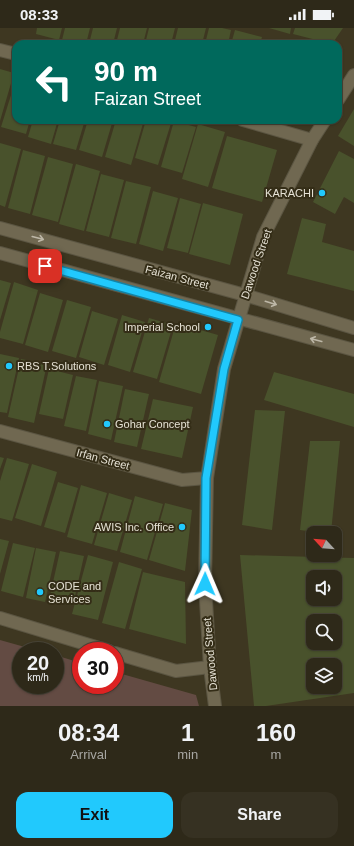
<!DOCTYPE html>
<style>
:root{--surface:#2e2919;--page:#363122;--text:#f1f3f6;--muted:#a7a6a2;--line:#494538;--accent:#21c9fd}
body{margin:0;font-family:Arial,sans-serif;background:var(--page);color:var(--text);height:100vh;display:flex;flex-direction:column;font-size:15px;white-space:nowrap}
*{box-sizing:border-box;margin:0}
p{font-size:13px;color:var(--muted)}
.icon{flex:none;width:22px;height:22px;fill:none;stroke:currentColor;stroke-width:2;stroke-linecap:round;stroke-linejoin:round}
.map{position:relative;height:678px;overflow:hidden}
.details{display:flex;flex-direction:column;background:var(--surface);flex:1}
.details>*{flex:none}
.hud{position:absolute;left:12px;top:12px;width:330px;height:84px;border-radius:12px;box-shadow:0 1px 3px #0004,0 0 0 1px var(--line);background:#00695c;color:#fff;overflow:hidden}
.needle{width:26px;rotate:296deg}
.tools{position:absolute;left:306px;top:498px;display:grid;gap:8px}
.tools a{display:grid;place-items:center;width:36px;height:36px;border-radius:8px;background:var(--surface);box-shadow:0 1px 3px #0004,0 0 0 1px var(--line);font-size:20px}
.speed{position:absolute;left:12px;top:614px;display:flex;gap:8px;font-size:20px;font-weight:700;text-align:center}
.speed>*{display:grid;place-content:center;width:52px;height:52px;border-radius:50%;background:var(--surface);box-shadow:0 1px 3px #0004,0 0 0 1px var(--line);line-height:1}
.speed small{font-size:10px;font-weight:400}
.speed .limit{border:6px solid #d22;background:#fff;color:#111}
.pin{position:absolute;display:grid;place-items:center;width:34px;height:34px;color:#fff;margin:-17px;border-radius:8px;box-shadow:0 2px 6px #0006}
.me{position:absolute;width:44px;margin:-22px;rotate:1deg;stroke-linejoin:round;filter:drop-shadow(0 0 3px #0008)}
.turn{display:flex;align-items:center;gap:14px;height:84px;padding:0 16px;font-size:18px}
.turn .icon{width:52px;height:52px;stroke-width:2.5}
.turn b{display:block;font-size:28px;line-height:34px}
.eta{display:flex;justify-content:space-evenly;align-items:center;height:68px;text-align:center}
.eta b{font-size:24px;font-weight:700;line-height:28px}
.cta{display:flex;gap:8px;margin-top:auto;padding:8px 16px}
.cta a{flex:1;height:46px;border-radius:12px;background:var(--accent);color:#111;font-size:16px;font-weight:700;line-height:46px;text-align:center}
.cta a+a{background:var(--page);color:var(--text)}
.status{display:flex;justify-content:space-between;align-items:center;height:28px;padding:0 20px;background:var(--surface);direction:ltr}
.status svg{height:11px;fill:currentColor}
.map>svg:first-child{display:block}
.green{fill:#634b43}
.building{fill:#49522c;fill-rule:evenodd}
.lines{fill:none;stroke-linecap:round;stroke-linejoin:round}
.minor-casing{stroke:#5b5542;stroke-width:14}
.minor{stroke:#706851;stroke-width:12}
.oneway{stroke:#bdb7a7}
.route-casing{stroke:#1583a4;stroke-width:10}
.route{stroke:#21c9fd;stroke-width:7}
.poi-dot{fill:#21c9fd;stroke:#342d17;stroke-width:1.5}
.labels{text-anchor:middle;stroke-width:4;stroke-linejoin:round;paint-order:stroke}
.poi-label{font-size:11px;fill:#e6e2d5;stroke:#342d17;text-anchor:end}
.street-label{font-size:11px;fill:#e6e2d5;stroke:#342d17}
</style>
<div class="status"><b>08:33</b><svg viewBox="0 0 49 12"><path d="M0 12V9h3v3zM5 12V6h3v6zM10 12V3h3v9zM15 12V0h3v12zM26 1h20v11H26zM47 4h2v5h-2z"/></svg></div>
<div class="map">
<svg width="354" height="678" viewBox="0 0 354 678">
<rect width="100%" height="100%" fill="#3e3721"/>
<path class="green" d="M0 612 39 623H21V657H55V627L81 635V657H115V644L196 667 199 678H0Z"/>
<g class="building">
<path d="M37 0H62L59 12 36 6Z"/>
<path d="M65 0H90L86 16H61Z"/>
<path d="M93 0H117L113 16H89Z"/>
<path d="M120 0H147L143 16H116Z"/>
<path d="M149 0H175L171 16H145Z"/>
<path d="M178 0H206L202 16H174Z"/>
<path d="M209 0H222L231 2 228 16H205Z"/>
<path d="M269 0H291L290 6Z"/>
<path d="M295 0H343L332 16 293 6Z"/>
<path d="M235 2 262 9 260 16H231Z"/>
<path d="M0 41 14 45 0 93Z"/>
<path d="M16 51V92H30L26 106 1 99Z"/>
<path d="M354 81V118L338 108Z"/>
<path d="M33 92H58L51 116 28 109Z"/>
<path d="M60 92H85L76 122 53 116Z"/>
<path d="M88 92H113L102 129 79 122Z"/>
<path d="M116 92H144L131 137 105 129Z"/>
<path d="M146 92H172L158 137 135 130Z"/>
<path d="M174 93 196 99 182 145 161 139Z"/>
<path d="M198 96 225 104 208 159 182 151Z"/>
<path d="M227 108 277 122 262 174 212 160Z"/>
<path d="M0 115 21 121 5 179 0 177Z"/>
<path d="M23 122 45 128 30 186 8 180Z"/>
<path d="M339 123 354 131V175L344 169 335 186 313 174Z"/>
<path d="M48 129 73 136 58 194 32 187Z"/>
<path d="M76 136 100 143 84 203 59 196Z"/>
<path d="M101 146 124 152 109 209 86 203Z"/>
<path d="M126 153 151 159 136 216 111 210Z"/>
<path d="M153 163 178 170 163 223 139 216Z"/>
<path d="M180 170 201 176 188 225 167 220Z"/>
<path d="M203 175 243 186 230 237 189 226Z"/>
<path d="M302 190 326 196 322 214 354 223V263L287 246Z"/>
<path d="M0 252 11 255 0 292Z"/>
<path d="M14 254 38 262 23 316 0 310V304Z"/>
<path d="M40 265 63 272 48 324 25 317Z"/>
<path d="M67 272 91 279 76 330 52 323Z"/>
<path d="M92 283 118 291 104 337 79 329Z"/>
<path d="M122 287 145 294 130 344 108 337Z"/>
<path d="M149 290 173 297 157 351 133 344Z"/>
<path d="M176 295 218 307 201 366 159 354Z"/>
<path d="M0 326 19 330 7 385 0 384Z"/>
<path d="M21 331 47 336 34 395 8 389Z"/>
<path d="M49 341 73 347 63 391 39 386Z"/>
<path d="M274 344 354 366V399L264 372Z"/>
<path d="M76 348 97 352 86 403 64 398Z"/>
<path d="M99 353 123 358 111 412 88 406Z"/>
<path d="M125 361 149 366 137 419 114 414Z"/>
<path d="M153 371 193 379 182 430 141 421Z"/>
<path d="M255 382 285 383 272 502 242 497Z"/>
<path d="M310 413H340L331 505H322L300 502Z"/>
<path d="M0 429 4 430 0 441Z"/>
<path d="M7 430 29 436 12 493 0 490V453Z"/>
<path d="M32 436 57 444 41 498 15 490Z"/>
<path d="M58 454 78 460 65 505 44 499Z"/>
<path d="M81 457 107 465 92 516 67 509Z"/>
<path d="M109 465 132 472 117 523 94 517Z"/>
<path d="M135 468 163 476 147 532 120 524Z"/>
<path d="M165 475 192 482 185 543 149 532Z"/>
<path d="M0 511 9 513 0 546Z"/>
<path d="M13 515 35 520 23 569 1 563Z"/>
<path d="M36 520 56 524 45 574 26 570Z"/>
<path d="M60 523 84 528 73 577 49 572Z"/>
<path d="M88 527 113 534 98 592 72 586Z"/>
<path d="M240 527 354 530V665L266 678H254ZM313 549H335V571H313ZM313 593H335V615H313ZM313 637H335V659H313Z"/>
<path d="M119 534 142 541 125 601 102 595Z"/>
<path d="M143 544 185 554 186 616 129 601Z"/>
</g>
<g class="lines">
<defs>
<g id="minor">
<path d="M0 22 16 26"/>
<path d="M338 72 354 47"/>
<path d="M243 92 312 112"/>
<path d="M0 200 245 267 354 300"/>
<path d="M0 225 354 322"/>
<path d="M0 403 182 452 207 450"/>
<path d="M0 590 109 623"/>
<path d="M115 625 176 643 210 639"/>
<path d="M215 678 210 639 205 556 207 450 224 341 263 209 312 112 325 92"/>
</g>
</defs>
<use href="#minor" class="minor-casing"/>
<use href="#minor" class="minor"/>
</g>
<defs><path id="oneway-shaft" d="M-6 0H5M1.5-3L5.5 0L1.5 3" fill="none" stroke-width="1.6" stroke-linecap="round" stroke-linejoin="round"/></defs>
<g class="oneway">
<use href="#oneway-shaft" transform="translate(38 210) rotate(15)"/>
<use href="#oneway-shaft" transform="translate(271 275) rotate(17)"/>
<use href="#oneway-shaft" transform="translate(316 312) rotate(-165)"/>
</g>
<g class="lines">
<defs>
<path id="route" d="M45 238 238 292 224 341 206 450 205 556"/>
</defs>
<use href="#route" class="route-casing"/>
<use href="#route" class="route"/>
</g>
<g class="poi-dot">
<circle cx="322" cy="165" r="4"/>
<circle cx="208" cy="299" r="4"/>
<circle cx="9" cy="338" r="4"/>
<circle cx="107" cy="396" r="4"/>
<circle cx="182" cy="499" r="4"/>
<circle cx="40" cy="564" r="4"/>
</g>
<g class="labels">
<g class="poi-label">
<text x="314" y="169">KARACHI</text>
<text x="200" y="303">Imperial School</text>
<text x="17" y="342" text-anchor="start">RBS T.Solutions</text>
<text x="115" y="400" text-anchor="start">Gohar Concept</text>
<text x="174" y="503">AWIS Inc. Office</text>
<text x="48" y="562" text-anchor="start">CODE and<tspan x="48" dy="13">Services</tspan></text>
</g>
<g class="street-label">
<text transform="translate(256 236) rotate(-71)" y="4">Dawood Street</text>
<text transform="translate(177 249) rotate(15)" y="4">Faizan Street</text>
<text transform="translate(103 431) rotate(15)" y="4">Irfan Street</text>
<text transform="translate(210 626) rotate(-95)" y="4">Dawood Street</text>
</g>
</g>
</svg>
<div class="tools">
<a><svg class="needle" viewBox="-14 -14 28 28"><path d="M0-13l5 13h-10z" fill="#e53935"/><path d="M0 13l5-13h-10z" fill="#a7a6a2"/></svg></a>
<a><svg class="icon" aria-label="sound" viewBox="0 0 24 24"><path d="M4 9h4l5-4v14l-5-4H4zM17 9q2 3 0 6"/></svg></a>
<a><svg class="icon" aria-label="search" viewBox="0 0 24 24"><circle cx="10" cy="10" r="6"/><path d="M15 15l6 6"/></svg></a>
<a><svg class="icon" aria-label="layers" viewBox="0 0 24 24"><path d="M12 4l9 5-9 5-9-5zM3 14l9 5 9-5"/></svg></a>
</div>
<div class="speed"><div>20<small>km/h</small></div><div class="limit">30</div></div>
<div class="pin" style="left:45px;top:238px;background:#d93025"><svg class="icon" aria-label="arrive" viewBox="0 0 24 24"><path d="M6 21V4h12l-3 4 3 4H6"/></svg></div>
<svg class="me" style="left:205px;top:556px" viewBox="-20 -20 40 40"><path d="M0-17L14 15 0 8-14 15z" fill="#21c9fd" stroke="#fff" stroke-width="4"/></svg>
<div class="hud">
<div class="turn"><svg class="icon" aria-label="left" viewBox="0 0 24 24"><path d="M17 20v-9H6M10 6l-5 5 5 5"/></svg><div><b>90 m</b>Faizan Street</div></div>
</div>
</div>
<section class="details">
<div class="eta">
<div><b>08:34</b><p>Arrival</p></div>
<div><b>1</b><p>min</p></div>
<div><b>160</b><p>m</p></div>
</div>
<div class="cta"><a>Exit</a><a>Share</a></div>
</section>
